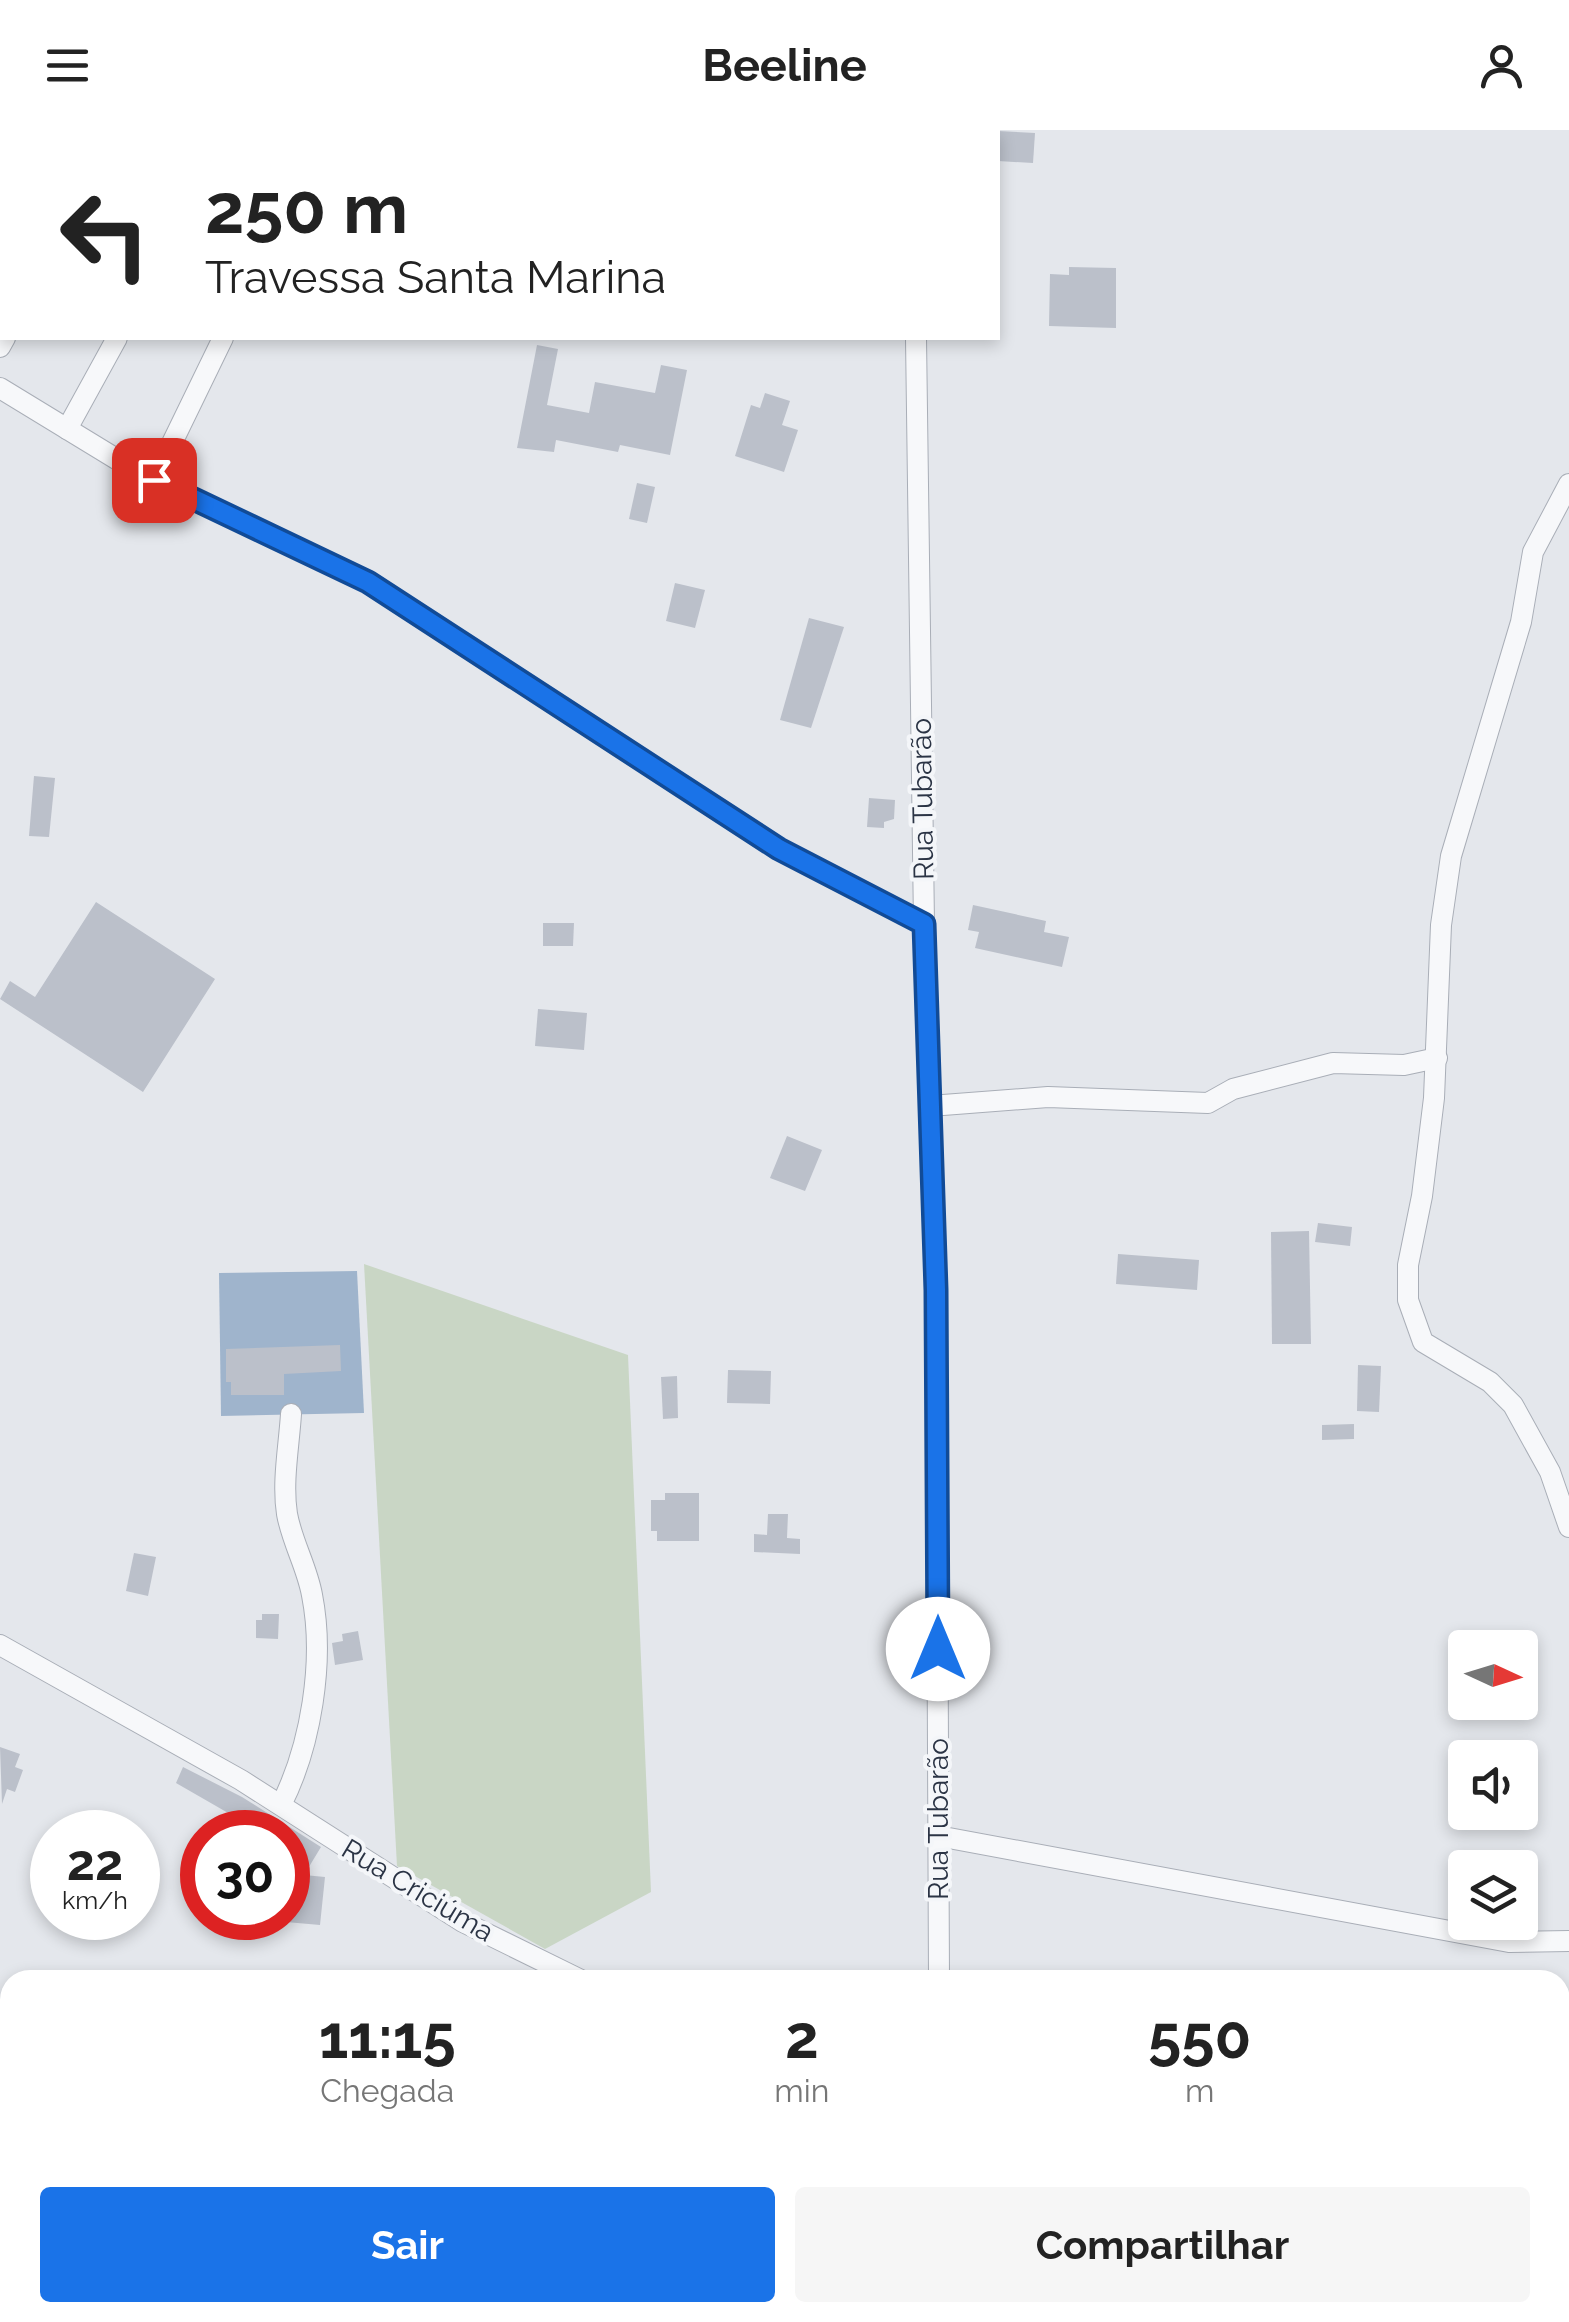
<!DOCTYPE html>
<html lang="pt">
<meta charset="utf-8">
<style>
:root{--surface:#fff;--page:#f6f6f6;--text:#222;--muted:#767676;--accent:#1a73e8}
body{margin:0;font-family:Raleway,sans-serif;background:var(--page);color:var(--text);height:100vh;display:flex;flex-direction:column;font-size:38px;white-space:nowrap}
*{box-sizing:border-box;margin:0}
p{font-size:32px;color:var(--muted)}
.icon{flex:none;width:55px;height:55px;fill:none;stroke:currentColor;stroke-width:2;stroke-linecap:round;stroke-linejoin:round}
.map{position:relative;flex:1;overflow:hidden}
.panel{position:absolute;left:0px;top:1840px;width:1570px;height:352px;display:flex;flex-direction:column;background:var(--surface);border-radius:30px 30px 0 0;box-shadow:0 5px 15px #0003}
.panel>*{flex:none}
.top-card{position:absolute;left:0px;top:0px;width:1000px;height:210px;box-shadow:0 5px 15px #0003;background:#fff;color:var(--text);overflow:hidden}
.needle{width:65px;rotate:94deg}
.buttons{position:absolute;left:1448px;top:1500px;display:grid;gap:20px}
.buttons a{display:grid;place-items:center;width:90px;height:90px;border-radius:10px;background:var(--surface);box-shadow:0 5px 15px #0003;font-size:50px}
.speed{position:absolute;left:30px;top:1680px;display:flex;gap:20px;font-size:50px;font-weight:700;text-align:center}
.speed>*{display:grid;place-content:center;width:130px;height:130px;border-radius:50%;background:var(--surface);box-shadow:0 5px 15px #0003;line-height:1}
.speed small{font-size:25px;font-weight:400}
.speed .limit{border:15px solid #d22;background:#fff;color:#111}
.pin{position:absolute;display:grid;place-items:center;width:85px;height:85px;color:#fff;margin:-42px;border-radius:20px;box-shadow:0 5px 15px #0006}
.me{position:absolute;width:110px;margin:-55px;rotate:0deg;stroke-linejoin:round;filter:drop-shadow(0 0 8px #0008)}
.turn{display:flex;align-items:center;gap:35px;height:210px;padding:0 40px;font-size:45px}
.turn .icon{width:130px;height:130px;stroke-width:2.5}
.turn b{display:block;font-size:70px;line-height:85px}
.eta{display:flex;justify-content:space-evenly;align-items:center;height:170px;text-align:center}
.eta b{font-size:60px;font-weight:700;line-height:70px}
.button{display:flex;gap:20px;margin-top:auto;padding:20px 40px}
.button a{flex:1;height:115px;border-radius:10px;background:var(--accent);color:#fff;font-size:40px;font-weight:700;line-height:115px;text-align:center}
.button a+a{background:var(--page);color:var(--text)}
header{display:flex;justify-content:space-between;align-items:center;height:130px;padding:0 40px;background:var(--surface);font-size:45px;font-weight:700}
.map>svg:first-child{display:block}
.green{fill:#c9d6c5}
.water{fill:#9fb4cc}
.building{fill:#bbc0ca}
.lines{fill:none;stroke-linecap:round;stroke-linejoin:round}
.minor-casing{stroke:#a9aeb7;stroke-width:22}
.minor{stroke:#f7f8fa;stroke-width:20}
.route-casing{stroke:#114b97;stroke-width:25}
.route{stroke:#1a73e8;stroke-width:18}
.labels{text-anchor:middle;stroke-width:8;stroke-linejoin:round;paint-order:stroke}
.street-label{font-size:28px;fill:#2b3445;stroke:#f4f6f9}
</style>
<header><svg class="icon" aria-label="menu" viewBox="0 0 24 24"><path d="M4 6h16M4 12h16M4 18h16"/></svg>Beeline<svg class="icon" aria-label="person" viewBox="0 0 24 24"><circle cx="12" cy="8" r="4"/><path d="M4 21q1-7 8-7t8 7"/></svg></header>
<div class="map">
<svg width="1569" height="2192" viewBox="0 0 1569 2192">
<rect width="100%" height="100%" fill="#e4e7ec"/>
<g class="green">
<path d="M364 1134 628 1225 651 1762 545 1819 397 1736Z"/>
<path d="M0 2069 10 2076V2182L73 2183V2192H0Z"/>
</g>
<g class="water">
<path d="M357 1141 364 1283 221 1286 219 1143Z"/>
<path d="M1560 1897 1569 1903V2192H1504L1503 2183 1560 2182Z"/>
</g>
<g class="building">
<path d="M998 1 1035 3 1033 33 998 31Z"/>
<path d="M1069 137 1116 138V198L1049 196 1050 144 1069 145Z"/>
<path d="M537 215 558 219 547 275 589 283 595 252 655 263 661 235 687 240 670 325 620 315 618 322 556 310 554 322 517 318Z"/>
<path d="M765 263 790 271 782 295 798 300 784 342 735 326 751 275 760 278Z"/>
<path d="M637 353 655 357 647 393 629 389Z"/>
<path d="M675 453 705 460 695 498 666 491Z"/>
<path d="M809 488 844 497 811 598 780 590Z"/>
<path d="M34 646 55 648 49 707 29 706Z"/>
<path d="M869 668 895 670 894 689 884 692V698L867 697Z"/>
<path d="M96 772 215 849 143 962 0 869 10 851 35 867Z"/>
<path d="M973 775 1046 791 1044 802 1069 807 1062 837 975 818 979 802 968 800Z"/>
<path d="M543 793H574L573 816H543Z"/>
<path d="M538 879 587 883 584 920 535 916Z"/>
<path d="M787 1006 822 1020 805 1061 770 1048Z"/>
<path d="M1318 1093 1352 1097 1350 1116 1315 1112Z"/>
<path d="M1309 1101 1311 1214H1272L1271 1102Z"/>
<path d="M1118 1124 1199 1130 1197 1160 1116 1154Z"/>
<path d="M340 1215 341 1241 284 1244V1265H231V1252H226V1219Z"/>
<path d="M1358 1235 1381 1236 1379 1282 1357 1281Z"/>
<path d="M728 1240 771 1241 770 1274 727 1273Z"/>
<path d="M677 1246 678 1288 663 1289 661 1247Z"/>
<path d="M1354 1294V1309L1322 1310V1295Z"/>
<path d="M665 1363H699V1411H657V1401H651V1370H665Z"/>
<path d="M768 1384H788L787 1408 800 1409V1424L754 1422V1404L767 1405Z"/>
<path d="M134 1423 156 1427 148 1466 126 1461Z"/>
<path d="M262 1484H279L278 1509 256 1508V1490H262Z"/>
<path d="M358 1501 363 1530 335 1535 332 1513 343 1511 342 1504Z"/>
<path d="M0 1617 20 1624 15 1637 23 1640 15 1662 7 1659 2 1674Z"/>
<path d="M183 1637 242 1667 321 1717 304 1745 325 1747 320 1795 286 1792 292 1731 288 1728V1702H261L176 1653Z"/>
</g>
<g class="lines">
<defs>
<g id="minor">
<path d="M137 0 141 2"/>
<path d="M742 0 746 2"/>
<path d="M911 0V2"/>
<path d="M116 2 118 0"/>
<path d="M916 208 924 794 936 1160 939 1850"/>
<path d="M0 217 5 208"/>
<path d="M0 258 141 344 368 451 779 719 924 794"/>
<path d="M67 299 117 208"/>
<path d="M154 350 223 208"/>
<path d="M1569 354 1533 422 1521 492 1451 726 1441 795 1434 968 1422 1066 1408 1135V1170L1423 1212 1490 1252 1513 1275 1550 1342 1569 1397"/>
<path d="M930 976 1048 967 1208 973 1233 959 1333 933 1404 935 1437 928"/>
<path d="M0 1515 241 1650 463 1792 581 1850"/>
<path d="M281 1675C311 1616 325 1531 312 1465 307 1437 292 1412 287 1384 282 1352 289 1316 291 1284"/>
<path d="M938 1706 1509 1812 1569 1811"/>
<path d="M949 2182 950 2192"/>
</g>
</defs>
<use href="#minor" class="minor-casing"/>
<use href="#minor" class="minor"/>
</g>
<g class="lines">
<defs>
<path id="route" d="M154 350 368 452 779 719 924 794 936 1160 938 1519"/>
</defs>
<use href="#route" class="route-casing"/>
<use href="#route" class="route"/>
</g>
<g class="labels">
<g class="street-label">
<text transform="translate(922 669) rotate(-91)" y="10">Rua Tubarão</text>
<text transform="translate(938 1689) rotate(-90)" y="10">Rua Tubarão</text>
<text transform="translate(418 1760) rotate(31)" y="10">Rua Criciúma</text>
</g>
</g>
</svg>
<div class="buttons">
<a><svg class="needle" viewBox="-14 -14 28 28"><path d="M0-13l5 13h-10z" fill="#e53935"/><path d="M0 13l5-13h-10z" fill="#767676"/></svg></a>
<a><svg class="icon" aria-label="sound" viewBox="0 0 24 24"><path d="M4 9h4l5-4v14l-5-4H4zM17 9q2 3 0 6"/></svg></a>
<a><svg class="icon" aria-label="layers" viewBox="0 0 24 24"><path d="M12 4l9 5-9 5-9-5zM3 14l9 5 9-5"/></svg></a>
</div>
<div class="speed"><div>22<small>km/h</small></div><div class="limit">30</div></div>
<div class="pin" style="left:154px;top:350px;background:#d93025"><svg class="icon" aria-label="arrive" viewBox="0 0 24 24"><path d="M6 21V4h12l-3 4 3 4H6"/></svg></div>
<svg class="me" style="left:938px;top:1519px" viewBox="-20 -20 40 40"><circle r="19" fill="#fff"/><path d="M0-13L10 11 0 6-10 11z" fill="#1a73e8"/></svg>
<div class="top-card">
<div class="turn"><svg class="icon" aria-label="left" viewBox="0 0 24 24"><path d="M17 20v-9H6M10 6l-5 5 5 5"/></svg><div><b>250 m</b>Travessa Santa Marina</div></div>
</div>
<section class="panel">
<div class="eta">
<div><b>11:15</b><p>Chegada</p></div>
<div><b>2</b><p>min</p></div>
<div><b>550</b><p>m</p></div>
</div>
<div class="button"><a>Sair</a><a>Compartilhar</a></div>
</section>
</div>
